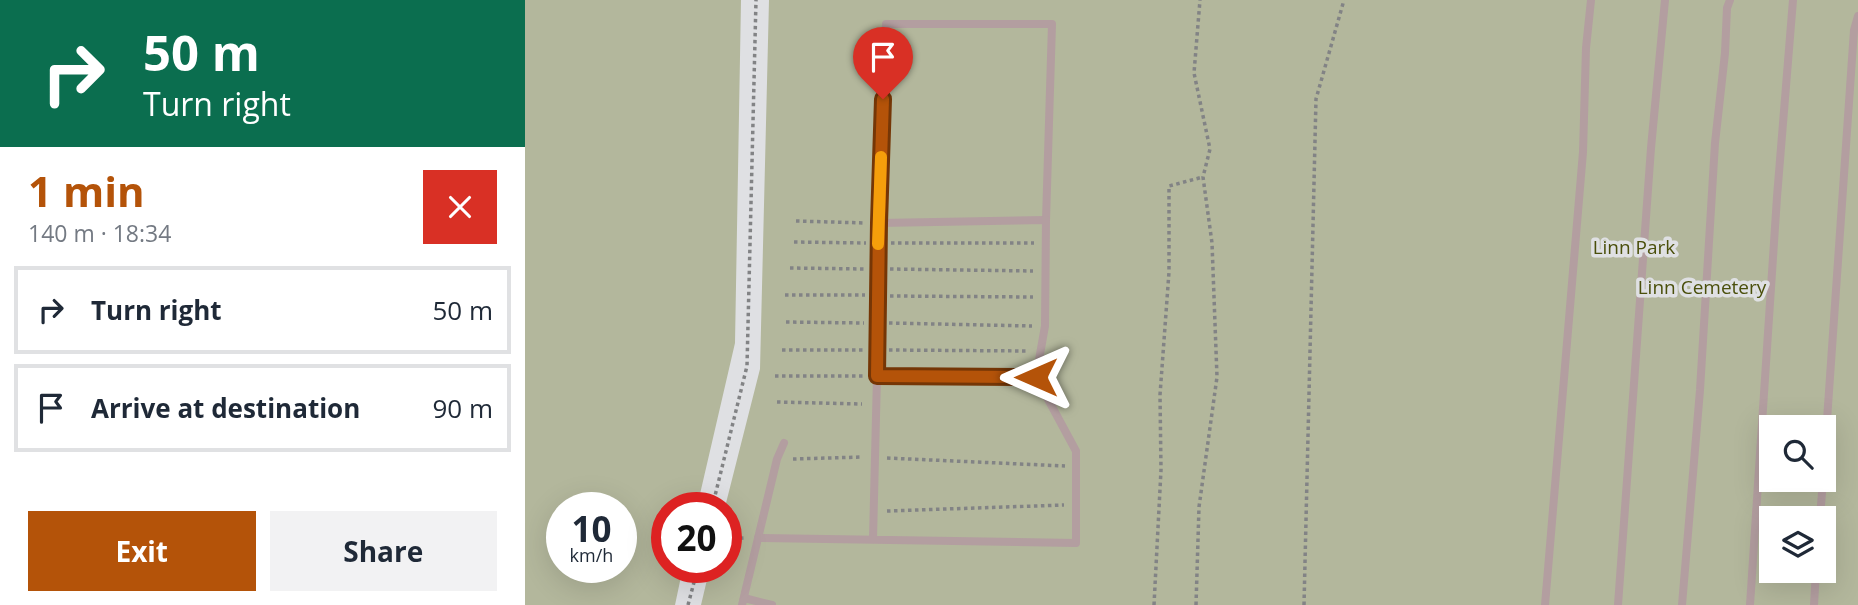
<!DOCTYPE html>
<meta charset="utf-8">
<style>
:root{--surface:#fff;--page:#f2f2f3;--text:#1f2937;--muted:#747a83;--line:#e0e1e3;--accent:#b45309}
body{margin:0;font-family:"Open Sans",sans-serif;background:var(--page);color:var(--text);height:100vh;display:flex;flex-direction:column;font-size:26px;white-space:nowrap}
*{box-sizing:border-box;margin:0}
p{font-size:23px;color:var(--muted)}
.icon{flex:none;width:38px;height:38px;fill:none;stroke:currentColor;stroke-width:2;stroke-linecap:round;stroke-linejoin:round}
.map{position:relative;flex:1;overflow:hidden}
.panel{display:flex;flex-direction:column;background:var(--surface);width:525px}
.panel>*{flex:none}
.guide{background:#0b6e4f;color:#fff;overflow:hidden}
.controls{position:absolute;left:1234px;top:415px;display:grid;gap:14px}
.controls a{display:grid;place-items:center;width:77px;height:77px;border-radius:0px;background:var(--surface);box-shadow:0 7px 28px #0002;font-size:35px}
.speed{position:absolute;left:21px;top:492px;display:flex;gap:14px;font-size:35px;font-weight:700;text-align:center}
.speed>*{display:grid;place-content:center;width:91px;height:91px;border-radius:50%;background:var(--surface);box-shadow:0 7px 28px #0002;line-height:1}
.speed small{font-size:18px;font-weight:400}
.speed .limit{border:10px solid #d22;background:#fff;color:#111}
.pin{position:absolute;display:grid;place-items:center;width:60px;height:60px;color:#fff;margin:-72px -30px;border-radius:50% 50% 50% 0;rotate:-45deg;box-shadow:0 0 7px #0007}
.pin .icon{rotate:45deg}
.me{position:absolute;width:77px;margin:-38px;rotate:270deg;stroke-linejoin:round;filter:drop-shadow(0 0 5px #0008)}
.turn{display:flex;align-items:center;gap:24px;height:147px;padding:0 28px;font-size:32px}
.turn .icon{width:91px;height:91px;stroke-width:2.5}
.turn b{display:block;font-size:49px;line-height:60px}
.round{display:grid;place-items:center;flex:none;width:74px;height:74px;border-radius:0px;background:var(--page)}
.overview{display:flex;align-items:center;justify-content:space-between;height:119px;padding:0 28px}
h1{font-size:42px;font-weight:700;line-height:52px;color:var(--accent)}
.primary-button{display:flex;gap:14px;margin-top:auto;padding:14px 28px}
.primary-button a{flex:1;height:80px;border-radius:0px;background:var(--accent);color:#fff;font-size:28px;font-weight:700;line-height:80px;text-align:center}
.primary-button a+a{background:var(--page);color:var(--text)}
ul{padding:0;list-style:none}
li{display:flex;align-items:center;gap:21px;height:88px;margin:0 14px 10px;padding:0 14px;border:4px solid var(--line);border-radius:0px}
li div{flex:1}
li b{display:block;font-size:26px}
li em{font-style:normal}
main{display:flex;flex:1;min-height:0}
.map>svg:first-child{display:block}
.green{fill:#b3b79c;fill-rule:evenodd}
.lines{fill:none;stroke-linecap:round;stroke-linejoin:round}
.path{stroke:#828385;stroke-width:3.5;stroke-dasharray:3.5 3.5;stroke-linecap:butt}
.service{stroke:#b39ea0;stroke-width:8}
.route-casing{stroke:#753606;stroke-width:18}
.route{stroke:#b45309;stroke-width:12}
.slow{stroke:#f59e0b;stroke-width:12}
.labels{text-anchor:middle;stroke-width:7;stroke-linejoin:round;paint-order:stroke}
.park-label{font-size:19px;fill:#4a4f0b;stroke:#dfe0e3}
</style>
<main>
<section class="panel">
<div class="guide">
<div class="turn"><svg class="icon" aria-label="right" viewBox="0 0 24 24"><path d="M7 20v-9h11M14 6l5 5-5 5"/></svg><div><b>50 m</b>Turn right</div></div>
</div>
<div class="overview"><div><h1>1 min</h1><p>140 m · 18:34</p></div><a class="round" style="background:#d93025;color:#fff"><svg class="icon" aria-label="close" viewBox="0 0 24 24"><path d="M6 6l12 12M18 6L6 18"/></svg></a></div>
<ul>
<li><svg class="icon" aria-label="right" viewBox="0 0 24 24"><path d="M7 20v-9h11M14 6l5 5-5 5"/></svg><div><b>Turn right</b></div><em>50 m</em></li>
<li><svg class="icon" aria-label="arrive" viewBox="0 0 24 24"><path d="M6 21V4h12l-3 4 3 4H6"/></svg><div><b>Arrive at destination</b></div><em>90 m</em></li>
</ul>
<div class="primary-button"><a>Exit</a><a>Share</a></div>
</section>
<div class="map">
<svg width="1333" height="605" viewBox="0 0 1333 605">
<rect width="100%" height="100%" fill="#dfe0e3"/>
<g class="green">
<path d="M0 0H216L210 343 172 507 142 508V567H158L150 605H0ZM37 508H96V567H37Z"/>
<path d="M244 0H1333V605H176L185 567H201L200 507 235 369ZM1246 427H1298V480H1246ZM1246 518H1298V570H1246Z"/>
</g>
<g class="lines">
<g class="path">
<path d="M271 221 341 223"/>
<path d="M269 242 341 243"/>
<path d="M366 243H509"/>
<path d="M265 268 340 269"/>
<path d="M365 269 508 271"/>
<path d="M260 295H340"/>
<path d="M365 296 508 297"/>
<path d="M261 322 339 323"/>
<path d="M364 323 507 326"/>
<path d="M257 350H339"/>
<path d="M364 350 504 351"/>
<path d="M250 376H340"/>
<path d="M252 402 337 404"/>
<path d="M362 458 540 466"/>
<path d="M268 459 337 457"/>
<path d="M187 508 222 366 231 0"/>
<path d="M362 511 539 505"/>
<path d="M201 539 220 538"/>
<path d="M163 605 173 567"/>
<path d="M629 605 636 470 635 395 644 272V186L678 177"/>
<path d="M671 605 674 507 692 377 687 243 678 177 685 149 669 73 675 0"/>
<path d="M779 605 791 99 819 0"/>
</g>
<g class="service">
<path d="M354 223 361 24H527L521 220"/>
<path d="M352 376 354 223 521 220 520 326 511 377"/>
<path d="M1298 478 1329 30 1333 16"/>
<path d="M1295 518 1298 480"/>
<path d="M233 538 551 543V451L511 377 352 376 348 539"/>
<path d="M219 598 247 605"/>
<path d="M217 605 252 459 259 443"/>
<path d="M1020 605 1058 152 1061 48 1066 0"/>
<path d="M1093 605 1126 148 1140 0"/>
<path d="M1157 605 1175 390 1190 143 1200 53 1202 8 1205 0"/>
<path d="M1225 605 1252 197 1268 0"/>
<path d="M1289 605 1291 570"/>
</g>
</g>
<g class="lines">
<defs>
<path id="route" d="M358 99 354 223 352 376 511 377"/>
</defs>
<use href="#route" class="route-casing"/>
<use href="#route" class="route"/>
<path class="slow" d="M353 244 356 157"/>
</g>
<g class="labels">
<g class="park-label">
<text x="1109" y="254">Linn Park</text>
<text x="1177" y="294">Linn Cemetery</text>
</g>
</g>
</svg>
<div class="controls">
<a><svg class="icon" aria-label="search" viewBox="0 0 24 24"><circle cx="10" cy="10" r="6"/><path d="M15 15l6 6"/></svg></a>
<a><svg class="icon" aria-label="layers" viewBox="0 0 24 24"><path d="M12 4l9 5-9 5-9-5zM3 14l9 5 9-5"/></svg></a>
</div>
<div class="speed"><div>10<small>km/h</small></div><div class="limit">20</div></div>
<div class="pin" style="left:358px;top:99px;background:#d93025"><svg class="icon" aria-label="arrive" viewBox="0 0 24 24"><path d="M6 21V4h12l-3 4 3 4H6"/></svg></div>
<svg class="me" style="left:511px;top:377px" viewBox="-20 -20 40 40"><path d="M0-17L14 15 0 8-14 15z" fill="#b45309" stroke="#fff" stroke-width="4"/></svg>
</div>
</main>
